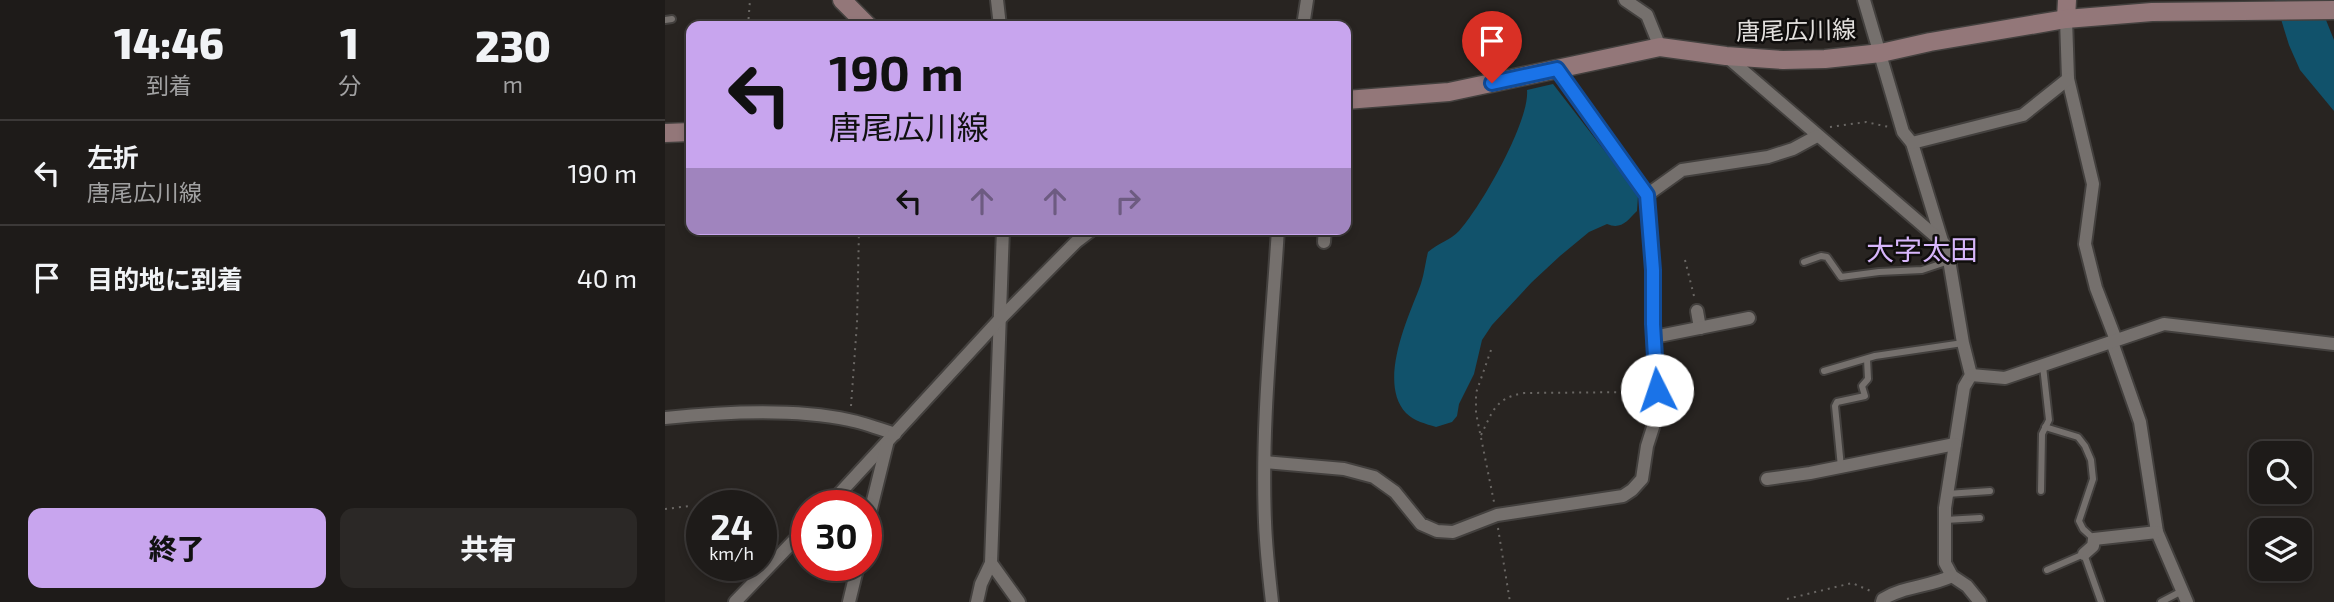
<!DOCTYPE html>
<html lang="ja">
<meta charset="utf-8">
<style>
:root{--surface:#1e1b19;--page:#2b2826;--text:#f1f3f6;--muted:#a1a1a2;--line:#3c3938;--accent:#c8a5ee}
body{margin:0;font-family:"Exo 2","Noto Sans JP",sans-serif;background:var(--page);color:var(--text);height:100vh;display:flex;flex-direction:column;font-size:26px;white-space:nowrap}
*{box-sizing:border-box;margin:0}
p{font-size:23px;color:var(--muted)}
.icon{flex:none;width:38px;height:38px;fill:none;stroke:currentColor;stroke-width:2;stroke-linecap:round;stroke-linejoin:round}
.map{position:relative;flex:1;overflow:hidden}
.drawer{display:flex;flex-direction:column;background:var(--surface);width:665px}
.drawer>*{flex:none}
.hud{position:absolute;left:21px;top:21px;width:665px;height:214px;border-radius:14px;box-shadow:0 4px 10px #0003,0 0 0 2px var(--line);background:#c8a5ee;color:#111;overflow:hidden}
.tools{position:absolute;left:1584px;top:441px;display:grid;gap:14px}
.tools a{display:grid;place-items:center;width:63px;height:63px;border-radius:14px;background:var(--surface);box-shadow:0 4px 10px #0003,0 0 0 2px var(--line);font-size:35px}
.speed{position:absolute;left:21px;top:490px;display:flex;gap:14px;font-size:35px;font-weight:700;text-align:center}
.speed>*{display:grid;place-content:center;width:91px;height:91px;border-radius:50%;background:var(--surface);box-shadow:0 4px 10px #0003,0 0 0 2px var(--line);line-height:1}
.speed small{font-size:18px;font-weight:400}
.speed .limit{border:10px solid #d22;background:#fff;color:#111}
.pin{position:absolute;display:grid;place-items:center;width:60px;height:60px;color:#fff;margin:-72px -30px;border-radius:50% 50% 50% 0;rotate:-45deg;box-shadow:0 0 7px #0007}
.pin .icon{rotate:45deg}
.me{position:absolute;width:77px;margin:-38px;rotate:356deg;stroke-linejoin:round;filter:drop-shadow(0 0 5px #0008)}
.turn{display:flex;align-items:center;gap:24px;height:147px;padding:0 28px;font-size:32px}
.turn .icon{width:91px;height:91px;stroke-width:2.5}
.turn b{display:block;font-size:49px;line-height:60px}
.lanes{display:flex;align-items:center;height:66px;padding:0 28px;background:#0003;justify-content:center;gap:35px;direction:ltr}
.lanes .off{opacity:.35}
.eta{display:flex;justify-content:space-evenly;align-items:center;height:119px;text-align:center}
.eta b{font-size:42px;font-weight:800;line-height:49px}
.cta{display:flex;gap:14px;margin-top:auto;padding:14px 28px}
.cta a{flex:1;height:80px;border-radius:14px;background:var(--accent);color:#111;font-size:28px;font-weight:800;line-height:80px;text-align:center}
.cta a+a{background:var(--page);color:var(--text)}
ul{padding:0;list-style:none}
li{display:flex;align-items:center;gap:21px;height:105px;padding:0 28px;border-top:2px solid var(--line)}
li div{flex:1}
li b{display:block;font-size:26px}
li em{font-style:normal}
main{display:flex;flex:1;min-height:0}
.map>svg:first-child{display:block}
.water{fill:#11526b}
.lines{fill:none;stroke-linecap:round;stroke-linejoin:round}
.lane-casing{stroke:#43403e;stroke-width:10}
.street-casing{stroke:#43403e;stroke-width:16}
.secondary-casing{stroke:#43403e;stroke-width:21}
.path{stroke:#6a6764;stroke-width:2;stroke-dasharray:2 5;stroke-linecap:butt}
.lane{stroke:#75706d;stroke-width:6}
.street{stroke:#75706d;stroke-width:12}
.secondary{stroke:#937779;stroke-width:18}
.route-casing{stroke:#114b97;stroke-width:18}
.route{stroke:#1a73e8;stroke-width:12}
.labels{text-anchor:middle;stroke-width:5;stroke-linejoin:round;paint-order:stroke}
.street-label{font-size:24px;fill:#e3e0de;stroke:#0f0d0c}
.quarter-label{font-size:28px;fill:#d7b6fb;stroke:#0f0d0c}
</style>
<main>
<section class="drawer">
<div class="eta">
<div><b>14:46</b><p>到着</p></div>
<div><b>1</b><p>分</p></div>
<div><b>230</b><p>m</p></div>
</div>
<ul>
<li><svg class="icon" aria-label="left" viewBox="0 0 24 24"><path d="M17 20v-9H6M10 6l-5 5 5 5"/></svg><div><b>左折</b><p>唐尾広川線</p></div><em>190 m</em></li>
<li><svg class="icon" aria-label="arrive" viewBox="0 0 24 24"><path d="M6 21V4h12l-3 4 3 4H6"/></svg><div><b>目的地に到着</b></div><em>40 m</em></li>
</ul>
<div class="cta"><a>終了</a><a>共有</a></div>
</section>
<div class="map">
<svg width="1669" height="602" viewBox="0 0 1669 602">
<rect width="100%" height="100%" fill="#282421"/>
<g class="water">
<path d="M1610 0H1653L1669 40V111L1635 70 1624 45Z"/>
<path d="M888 84 966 185 973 196 972 211C962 221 956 230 942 224L924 232 895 256 867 282 827 325 817 340 809 374 794 404 792 416 787 422 771 427C761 424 749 421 741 413 713 383 742 320 754 289 759 277 760 264 763 252 773 243 786 240 794 231 816 207 865 121 862 90Z"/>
</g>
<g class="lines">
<defs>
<g id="lane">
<path d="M0 20 7 19"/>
<path d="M1139 262 1156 256 1162 257 1176 277 1214 272 1257 270 1284 261"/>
<path d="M1159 371 1210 356 1298 343"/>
<path d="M1380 427 1413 437 1420 446 1426 460 1428 479 1414 521 1418 529 1429 539"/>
<path d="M1176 467 1170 406 1172 402 1200 396 1197 386 1203 379 1202 359"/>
<path d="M1376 491 1377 434 1384 420 1378 366"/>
<path d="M1282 494 1325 491"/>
<path d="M1280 520 1315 518"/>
<path d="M1382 570 1419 554 1436 602"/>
<path d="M1496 602 1517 591"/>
</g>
<g id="street">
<path d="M332 0 335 26"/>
<path d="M960 0 982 15 995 47"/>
<path d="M1199 0 1238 132 1247 143 1277 241 1282 248 1298 343 1306 375 1299 387 1280 508V563L1287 576 1302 586 1315 602"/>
<path d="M1401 19 1403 79 1428 184 1420 244 1431 288 1451 340"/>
<path d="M638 26 642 0"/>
<path d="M1061 56 1276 241"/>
<path d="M1247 143 1358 115 1403 79"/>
<path d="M982 195 1017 170 1103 157 1128 149 1152 136"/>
<path d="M338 229 326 563 354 602"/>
<path d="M659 242 660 229"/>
<path d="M1032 311 1035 328"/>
<path d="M989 337 1084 318"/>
<path d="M1447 342 1475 422 1492 532 1522 602"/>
<path d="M1306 375 1340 378 1499 324 1669 344"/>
<path d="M0 418C57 412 128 408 184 420 199 423 215 429 230 434"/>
<path d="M600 462 679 469 709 477 730 492 756 524 772 531 788 532 832 515 958 496 967 490 977 479 982 446 990 421 992 396 988 324V270L982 195 892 69"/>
<path d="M1102 479 1145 473 1290 444"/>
<path d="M163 506 335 319 411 242 428 229"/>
<path d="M201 529 222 444"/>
<path d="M1419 554 1428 546 1429 539 1492 532"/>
<path d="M70 602 142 527"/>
<path d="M184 602 193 565"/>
<path d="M312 602 316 584 326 563"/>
<path d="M607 602C604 576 601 549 600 522 596 425 607 326 613 229"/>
<path d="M1217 602 1218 599C1239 586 1264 587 1287 576"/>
</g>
<g id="secondary">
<path d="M177 0 203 26"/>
<path d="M1401 19 1402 0"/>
<path d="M681 100 784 92 995 47 1061 56 1118 60 1160 59 1216 53 1265 42 1401 19 1487 12 1669 10"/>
<path d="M0 133 26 132"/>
</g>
</defs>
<use href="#lane" class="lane-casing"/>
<use href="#street" class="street-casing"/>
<use href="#secondary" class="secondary-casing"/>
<g class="path">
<path d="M83 26 85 0"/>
<path d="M1165 127 1201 122 1224 127"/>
<path d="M1020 260 1030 300"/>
<path d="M826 350 811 393V413L829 502"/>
<path d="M186 406 192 323 194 229"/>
<path d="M816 435C828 411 830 398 859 393L977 392"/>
<path d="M0 509 25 506"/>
<path d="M833 528 845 602"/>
<path d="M1122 599 1187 583 1208 592"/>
</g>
<use href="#lane" class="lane"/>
<use href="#street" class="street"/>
<use href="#secondary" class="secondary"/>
</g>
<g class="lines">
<defs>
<path id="route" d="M827 83 892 69 982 195 988 270V324L992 390"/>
</defs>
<use href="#route" class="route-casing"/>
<use href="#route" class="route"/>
</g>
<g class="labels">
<g class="street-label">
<text transform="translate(1131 31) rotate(-1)" y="8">唐尾広川線</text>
</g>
<g class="quarter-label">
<text x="1257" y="260">大字太田</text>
</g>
</g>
</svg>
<div class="tools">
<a><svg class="icon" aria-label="search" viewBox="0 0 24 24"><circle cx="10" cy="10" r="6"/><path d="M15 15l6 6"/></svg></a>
<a><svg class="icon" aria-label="layers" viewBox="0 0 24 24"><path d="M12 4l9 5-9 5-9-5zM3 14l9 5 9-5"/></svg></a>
</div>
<div class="speed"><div>24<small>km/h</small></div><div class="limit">30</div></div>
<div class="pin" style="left:827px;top:83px;background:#d93025"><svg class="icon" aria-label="arrive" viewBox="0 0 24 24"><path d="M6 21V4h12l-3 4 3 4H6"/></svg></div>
<svg class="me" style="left:992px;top:390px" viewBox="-20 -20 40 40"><circle r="19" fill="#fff"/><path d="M0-13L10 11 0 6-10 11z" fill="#1a73e8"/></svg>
<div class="hud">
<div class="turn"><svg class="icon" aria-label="left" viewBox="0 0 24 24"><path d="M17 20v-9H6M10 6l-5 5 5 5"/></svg><div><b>190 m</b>唐尾広川線</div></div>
<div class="lanes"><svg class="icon" aria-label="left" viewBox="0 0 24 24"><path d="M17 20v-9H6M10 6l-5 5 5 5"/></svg><svg class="icon off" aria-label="ahead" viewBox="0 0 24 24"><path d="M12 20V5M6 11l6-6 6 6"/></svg><svg class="icon off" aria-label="ahead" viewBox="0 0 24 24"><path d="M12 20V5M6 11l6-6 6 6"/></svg><svg class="icon off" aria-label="right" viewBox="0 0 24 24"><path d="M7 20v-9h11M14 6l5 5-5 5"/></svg></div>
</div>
</div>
</main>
